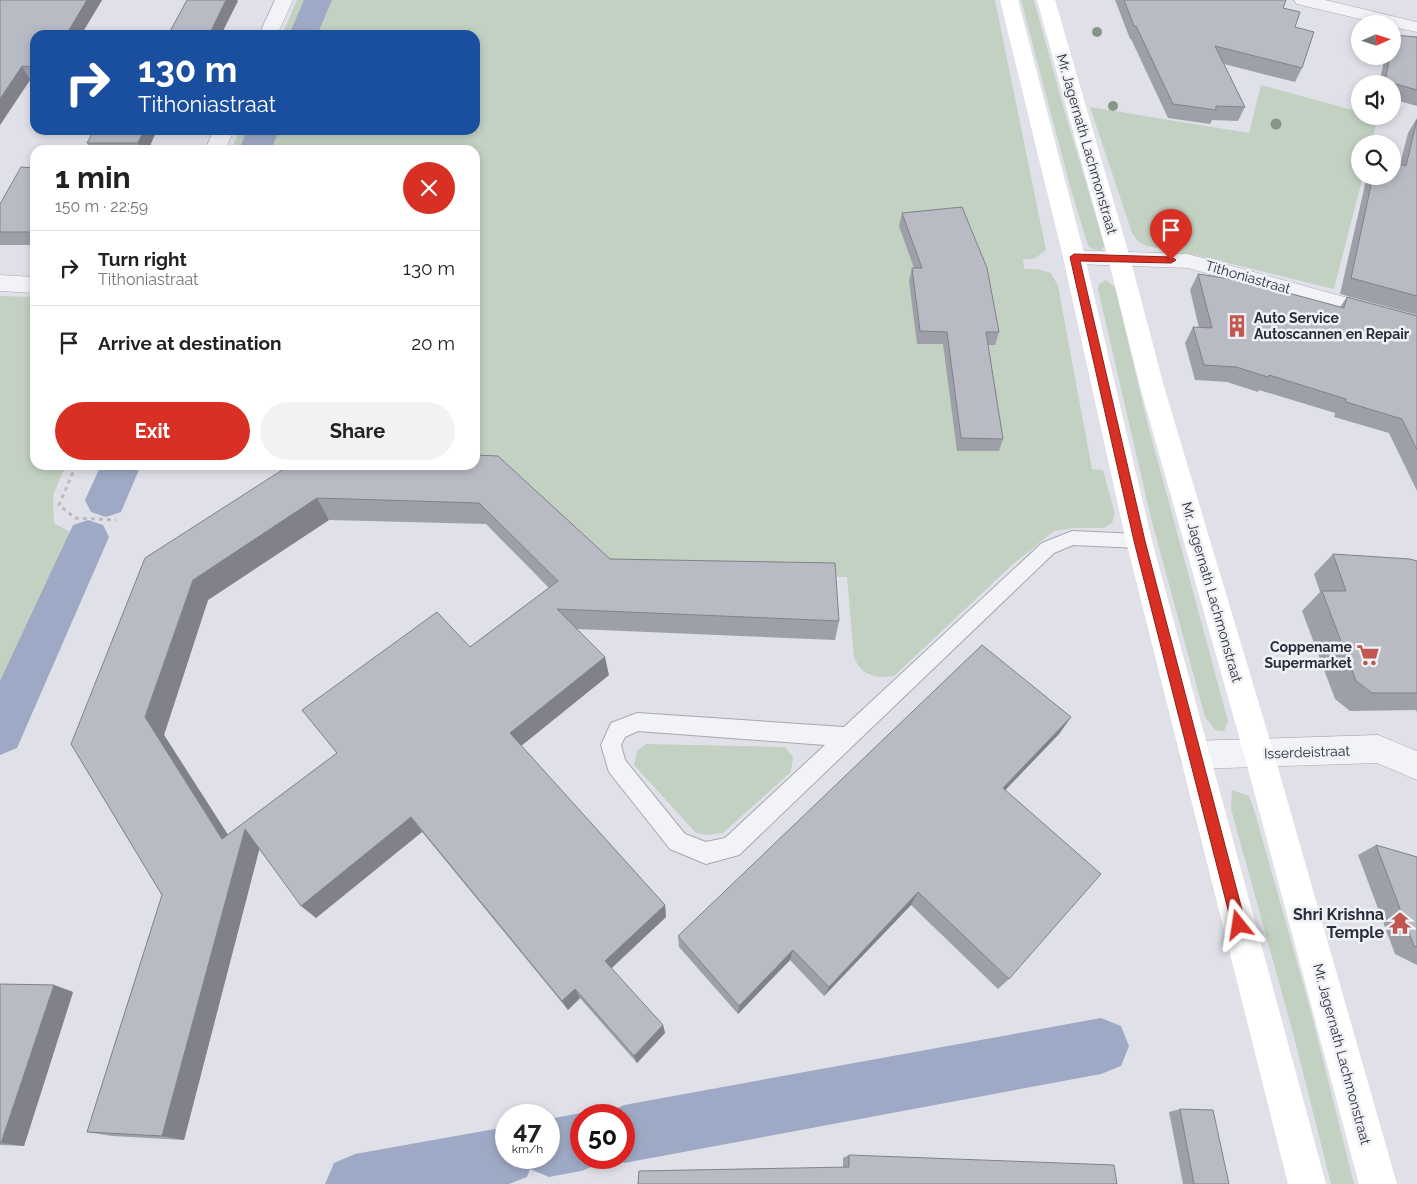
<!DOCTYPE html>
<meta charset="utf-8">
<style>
:root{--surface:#fff;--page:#f2f2f2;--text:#222;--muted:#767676;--line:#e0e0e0;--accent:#d93025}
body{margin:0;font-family:Raleway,sans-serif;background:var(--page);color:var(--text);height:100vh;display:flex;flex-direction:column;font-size:19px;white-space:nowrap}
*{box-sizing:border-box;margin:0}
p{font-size:16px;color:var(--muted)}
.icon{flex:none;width:28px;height:28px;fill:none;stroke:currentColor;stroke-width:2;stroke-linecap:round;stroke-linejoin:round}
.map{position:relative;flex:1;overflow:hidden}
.details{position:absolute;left:30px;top:145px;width:450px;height:325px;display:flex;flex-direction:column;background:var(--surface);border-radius:15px;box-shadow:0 2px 8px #0003}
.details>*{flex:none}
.banner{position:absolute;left:30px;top:30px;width:450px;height:105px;border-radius:15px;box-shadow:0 2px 8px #0003;background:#1a4fa0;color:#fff;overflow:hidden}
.needle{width:32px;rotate:87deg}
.controls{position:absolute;left:1351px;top:15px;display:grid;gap:10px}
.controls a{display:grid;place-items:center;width:50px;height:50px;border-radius:50%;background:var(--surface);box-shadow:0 2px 8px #0003;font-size:25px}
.speed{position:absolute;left:495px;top:1104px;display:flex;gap:10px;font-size:25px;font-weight:700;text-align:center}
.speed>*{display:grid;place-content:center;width:65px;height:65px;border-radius:50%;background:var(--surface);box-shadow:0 2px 8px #0003;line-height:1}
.speed small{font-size:12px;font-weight:400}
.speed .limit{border:8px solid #d22;background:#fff;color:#111}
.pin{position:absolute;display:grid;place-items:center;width:42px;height:42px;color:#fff;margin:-51px -21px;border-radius:50% 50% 50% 0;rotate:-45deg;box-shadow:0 0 5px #0007}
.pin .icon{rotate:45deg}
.me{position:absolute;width:55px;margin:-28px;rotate:345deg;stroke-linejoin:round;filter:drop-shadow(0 0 4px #0008)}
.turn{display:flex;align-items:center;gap:18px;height:105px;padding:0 25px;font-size:22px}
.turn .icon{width:65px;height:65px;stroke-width:2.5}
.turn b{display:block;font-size:35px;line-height:42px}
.round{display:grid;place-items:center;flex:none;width:52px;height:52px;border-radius:26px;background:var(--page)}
.headline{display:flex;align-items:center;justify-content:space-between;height:85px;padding:0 25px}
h1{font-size:30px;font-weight:700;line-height:38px}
.action{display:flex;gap:10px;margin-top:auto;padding:10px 25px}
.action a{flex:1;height:58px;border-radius:30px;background:var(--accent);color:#fff;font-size:20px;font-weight:700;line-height:58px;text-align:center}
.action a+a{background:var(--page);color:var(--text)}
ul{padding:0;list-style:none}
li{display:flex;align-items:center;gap:15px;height:75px;padding:0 25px;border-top:1px solid var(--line)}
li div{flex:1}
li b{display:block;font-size:19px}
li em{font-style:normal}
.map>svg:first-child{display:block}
.green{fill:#c2d1c2}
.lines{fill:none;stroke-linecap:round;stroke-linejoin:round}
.canal{fill:#9ea9c5;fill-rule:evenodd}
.service-casing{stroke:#a6a7b2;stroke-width:2}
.minor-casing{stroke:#a6a7b2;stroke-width:1}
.path{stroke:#babcc2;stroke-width:3;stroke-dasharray:4 4;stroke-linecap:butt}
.service{fill:#f2f3f6;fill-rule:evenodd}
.minor{fill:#f2f3f6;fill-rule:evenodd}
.secondary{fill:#fff;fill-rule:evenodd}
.tree{fill:#849688}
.wall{fill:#9ea0a9;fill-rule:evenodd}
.shaded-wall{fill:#818289}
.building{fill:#b8bac4;stroke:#818289;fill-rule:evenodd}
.route{fill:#d93025;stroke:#8d1f18}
.labels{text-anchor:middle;stroke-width:5;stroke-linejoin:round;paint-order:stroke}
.street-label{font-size:14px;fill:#2a2d3e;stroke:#eff1f5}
.poi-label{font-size:14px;font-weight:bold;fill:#2a2d3e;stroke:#eff1f5;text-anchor:start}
.near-poi-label{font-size:16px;font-weight:bold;fill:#2a2d3e;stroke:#eff1f5;text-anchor:end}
</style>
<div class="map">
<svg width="1417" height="1184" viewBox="0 0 1417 1184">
<rect width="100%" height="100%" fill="#e0e1e8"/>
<g class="green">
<path d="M297 0H995L1046 250 1034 259H1023L1024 269H1037L1051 273 1058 286 1092 469 1103 470 1115 514 1112 523 1104 528H1073L1054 531 1012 565 894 676C876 679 861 676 854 657L847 577 617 573 475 465V150H231L240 130H475V35H282Z"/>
<path d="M1021 0H1034L1062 102 1105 247 1100 250 1092 249 1088 246 1070 186Z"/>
<path d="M1261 85 1360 112V116L1378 117 1371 144H1360V176H1363L1334 289 1195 255 1146 246 1138 241 1132 233 1090 107 1249 133Z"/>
<path d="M1106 280 1115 287 1148 425 1228 721 1224 731 1215 730 1205 717 1151 518 1098 289 1099 284Z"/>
<path d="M0 296 35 297V465H66L53 495 54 523 70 532 0 686Z"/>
<path d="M646 744 785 747 793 757 791 772 723 833 707 835 696 833 634 765 637 751Z"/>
<path d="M1232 790 1249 796 1255 813 1310 1008 1354 1184H1331L1293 1033 1231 809Z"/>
</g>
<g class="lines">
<g class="canal">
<path d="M304 0H332L317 35H289Z"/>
<path d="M247 130H279L271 150H239Z"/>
<path d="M101 465H141L121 512 106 517 91 512 85 500Z"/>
<path d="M88 520 103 525 109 537 17 748 0 755V681L73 525Z"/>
<path d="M1101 1018 1121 1026 1129 1046 1121 1066 1101 1074 624 1163 610 1158H624V1115H603L624 1105Z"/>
<path d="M581 1113 586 1115H581V1158H604L602 1163 581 1171 549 1177 530 1169 527 1177 509 1184H325L334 1163 355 1154 506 1127V1158H549V1119Z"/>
</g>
<defs>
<path id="service" d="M1072 531 1139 534 1145 536 1148 541 1145 546 1139 548 1073 545 1054 553 739 855 706 864 670 849 609 772 601 745 611 723 637 713 844 727 1042 543ZM638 731 825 745 725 838 706 842 685 834 625 760 621 745 625 737Z"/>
<g id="minor">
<path d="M275 0H293L277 35H259Z"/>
<path d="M1294 0H1325L1417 22V32L1392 27V24H1381L1297 4Z"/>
<path d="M214 130H234L225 150H205Z"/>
<path d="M1074 250 1188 254 1417 317V333L1188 268 1074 264 1066 262 1063 257 1066 252Z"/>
<path d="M0 275 35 277V293L0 291Z"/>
<path d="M1378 735 1417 751V780L1377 763 1194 769 1183 765 1179 755 1183 745 1194 741Z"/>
</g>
</defs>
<use href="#service" class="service-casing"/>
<use href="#minor" class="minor-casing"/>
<path class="path" d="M76 465 59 505 75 518 116 520"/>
<use href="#service" class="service"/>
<use href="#minor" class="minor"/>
<g class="secondary">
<path d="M1000 0H1018L1085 257 1152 541 1326 1184H1288L1126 541 1063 257Z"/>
<path d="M1037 0H1055L1130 258 1165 390 1274 754 1397 1184H1359L1244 754 1141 390 1108 258Z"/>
</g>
</g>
<g class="tree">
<circle cx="1097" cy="32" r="5"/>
<circle cx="1113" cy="106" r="5"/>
<circle cx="1276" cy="124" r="5.5"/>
</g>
<g class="wall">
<path d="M0 0H102L81 35H35V80H30L0 125Z"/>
<path d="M1115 0H1284L1283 8 1295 27 1302 68 1295 82 1224 64 1245 107 1238 121 1212 120 1210 124 1168 118 1131 39H1130Z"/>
<path d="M1394 35 1417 37V106L1392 99V84H1379L1385 56H1392V38Z"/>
<path d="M1417 118V315L1340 294 1367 176H1392L1400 164 1408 133Z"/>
<path d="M94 130H157L148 150H91L87 143Z"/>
<path d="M35 168V245H0V204Z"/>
<path d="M902 213 999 332 995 345H988L1003 439 999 451H957L943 344H917L909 281 912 268H914L899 226Z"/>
<path d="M1198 274 1340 307 1347 297 1417 316V491L1389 433 1334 417 1335 413 1259 390 1258 392 1227 382 1195 380 1185 343 1193 327 1199 328 1190 290Z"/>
<path d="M290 465H475L610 559 839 621 835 640 577 629 609 675 521 746 665 905 666 917 611 969 663 1025 665 1033 637 1063 580 998 568 1010 422 832 316 918 259 849 184 1140 112 1136 87 1132 162 895 71 744ZM329 520 486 524 549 588 470 647 302 710 337 753 228 835 164 735 208 600Z"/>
<path d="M1333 554 1417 561V713L1416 710 1350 711 1335 699 1302 611 1320 592 1314 574Z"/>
<path d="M1071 717 1059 734 1005 790 1009 979 998 989 911 905 824 996 790 960 738 1014 679 947 678 936Z"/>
<path d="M1376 845 1417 857V965L1395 954 1358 855Z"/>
<path d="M0 984 54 985 73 992 24 1146 0 1145Z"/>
<path d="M1180 1109 1229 1184H1183L1169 1112Z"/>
<path d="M849 1155 1117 1184 843 1167V1158Z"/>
</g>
<g class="shaded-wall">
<path d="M87 0H102L81 35H66Z"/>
<path d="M226 0H237L238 1 221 35H209Z"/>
<path d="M22 66 30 80 0 125V99Z"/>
<path d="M144 130H157L148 150H141L138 143Z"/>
<path d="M317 498 329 520 208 600 164 735 239 852 245 829 261 843 184 1140 162 1136 222 839 145 717 193 580Z"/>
<path d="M605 657 609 675 516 750 510 733Z"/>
<path d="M1071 717 1059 734 992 804 1003 788Z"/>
<path d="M411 817 422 832 316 918 301 906Z"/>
<path d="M918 892 911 905 824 996 829 987Z"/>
<path d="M665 905 666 917 608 971 605 961Z"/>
<path d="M793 950 790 960 738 1014 739 1006Z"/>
<path d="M54 985 73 992 24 1146 1 1143Z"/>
<path d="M575 989 580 998 568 1010 562 1001Z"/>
<path d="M663 1025 665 1033 637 1063 634 1056Z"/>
</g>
<g class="building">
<path d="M0 0H87L66 35H35V67L22 66 0 99Z"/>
<path d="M187 0H226L209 35H168Z"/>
<path d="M1124 0H1286L1283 8 1300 12 1295 27 1314 32 1302 68 1215 46 1245 107 1216 106V110L1173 104 1136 26H1134Z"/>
<path d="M1394 35 1417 37V90L1385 81 1390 56H1392V43Z"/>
<path d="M1417 120V296L1351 278 1373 176H1392V162L1406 166Z"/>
<path d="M94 130H144L138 143H87Z"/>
<path d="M21 167 35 168V232H0V204Z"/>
<path d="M962 207 987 268 999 332H986L1003 439 961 438 947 332 920 331 912 268H922L902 213Z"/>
<path d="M1198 274 1244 281 1344 308 1347 297 1417 316V450L1402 419 1346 402V399L1269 375 1268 377 1236 367 1204 365 1193 327 1212 328Z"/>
<path d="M475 455 498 456 610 559 835 563 839 621 557 609 605 657 510 733 665 905 605 961 663 1025 634 1056 575 989 562 1001 411 817 301 906 245 829 162 1136 87 1132 162 895 71 744 145 558 290 465H475ZM317 498 479 503 558 581 470 647 437 612 302 710 337 753 222 839 145 717 193 580Z"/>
<path d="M1333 554 1410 559 1417 561V693H1372L1356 681 1322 591H1346Z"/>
<path d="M982 645 1071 717 1003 788 1101 874 1009 979 918 892 829 987 793 950 739 1006 678 936Z"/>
<path d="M1376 845 1417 857V947L1414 946Z"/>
<path d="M0 984 54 985 1 1143H0Z"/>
<path d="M1180 1109 1213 1110 1229 1184H1194Z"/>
<path d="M849 1155 1114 1165 1117 1184H638L639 1171 849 1167Z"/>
</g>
<path class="route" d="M1074 254 1171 257 1176 260 1171 263 1080 261 1145 541 1246 925 1244 930 1239 932 1234 930 1232 925 1134 541 1070 257Z"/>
<defs>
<symbol id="building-bare" viewBox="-9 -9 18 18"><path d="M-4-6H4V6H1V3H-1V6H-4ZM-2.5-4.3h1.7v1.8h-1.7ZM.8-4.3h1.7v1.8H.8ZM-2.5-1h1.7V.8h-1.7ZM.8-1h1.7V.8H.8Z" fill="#c25750" stroke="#eff1f5" stroke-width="2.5" paint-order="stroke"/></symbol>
<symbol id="supermarket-bare" viewBox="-9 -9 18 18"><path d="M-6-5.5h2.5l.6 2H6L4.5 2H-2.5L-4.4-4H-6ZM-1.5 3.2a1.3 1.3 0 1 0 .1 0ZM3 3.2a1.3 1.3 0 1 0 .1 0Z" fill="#c25750" stroke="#eff1f5" stroke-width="2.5" paint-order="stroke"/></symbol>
<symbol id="temple-bare" viewBox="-9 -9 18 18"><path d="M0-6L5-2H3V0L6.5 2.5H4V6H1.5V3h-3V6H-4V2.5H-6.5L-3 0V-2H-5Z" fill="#c25750" stroke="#eff1f5" stroke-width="2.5" paint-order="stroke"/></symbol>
</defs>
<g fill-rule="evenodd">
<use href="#building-bare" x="1221" y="310" width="32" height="32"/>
<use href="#supermarket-bare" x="1352" y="639" width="32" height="32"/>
<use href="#temple-bare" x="1384" y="907" width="32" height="32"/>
</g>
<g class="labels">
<g class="street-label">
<text transform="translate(1087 144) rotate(74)" y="5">Mr. Jagernath Lachmonstraat</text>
<text transform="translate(1248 277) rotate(16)" y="5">Tithoniastraat</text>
<text transform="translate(1212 592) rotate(74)" y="5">Mr. Jagernath Lachmonstraat</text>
<text transform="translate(1307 752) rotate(-2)" y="5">Isserdeistraat</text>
<text transform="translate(1342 1054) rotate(75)" y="5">Mr. Jagernath Lachmonstraat</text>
</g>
<g class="poi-label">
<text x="1254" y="323">Auto Service<tspan x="1254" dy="16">Autoscannen en Repair</tspan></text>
<text x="1352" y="652" text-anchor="end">Coppename<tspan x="1352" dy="16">Supermarket</tspan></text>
</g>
<g class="near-poi-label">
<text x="1384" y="920">Shri Krishna<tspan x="1384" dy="18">Temple</tspan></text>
</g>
</g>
</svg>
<div class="controls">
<a><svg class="needle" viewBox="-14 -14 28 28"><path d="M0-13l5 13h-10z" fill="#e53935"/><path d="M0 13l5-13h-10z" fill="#767676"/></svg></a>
<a><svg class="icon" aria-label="sound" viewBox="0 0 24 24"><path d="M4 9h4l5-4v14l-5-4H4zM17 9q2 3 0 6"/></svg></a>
<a><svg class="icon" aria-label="search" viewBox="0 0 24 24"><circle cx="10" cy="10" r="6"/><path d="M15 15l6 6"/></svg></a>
</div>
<div class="speed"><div>47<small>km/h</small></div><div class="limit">50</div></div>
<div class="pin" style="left:1171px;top:260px;background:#d93025"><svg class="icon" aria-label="arrive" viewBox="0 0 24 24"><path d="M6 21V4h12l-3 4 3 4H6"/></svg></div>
<svg class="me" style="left:1239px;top:925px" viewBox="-20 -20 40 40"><path d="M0-17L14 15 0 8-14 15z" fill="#d93025" stroke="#fff" stroke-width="4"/></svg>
<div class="banner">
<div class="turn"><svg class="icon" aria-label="right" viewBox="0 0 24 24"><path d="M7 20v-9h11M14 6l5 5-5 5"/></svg><div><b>130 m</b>Tithoniastraat</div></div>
</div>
<section class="details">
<div class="headline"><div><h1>1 min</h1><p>150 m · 22:59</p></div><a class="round" style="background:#d93025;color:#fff"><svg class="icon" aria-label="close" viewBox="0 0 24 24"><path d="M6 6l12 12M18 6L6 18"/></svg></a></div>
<ul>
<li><svg class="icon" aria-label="right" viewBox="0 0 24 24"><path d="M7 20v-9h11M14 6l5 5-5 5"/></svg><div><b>Turn right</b><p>Tithoniastraat</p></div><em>130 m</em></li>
<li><svg class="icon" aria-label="arrive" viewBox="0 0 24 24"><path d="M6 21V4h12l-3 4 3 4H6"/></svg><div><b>Arrive at destination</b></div><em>20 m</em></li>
</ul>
<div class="action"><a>Exit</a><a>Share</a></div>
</section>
</div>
